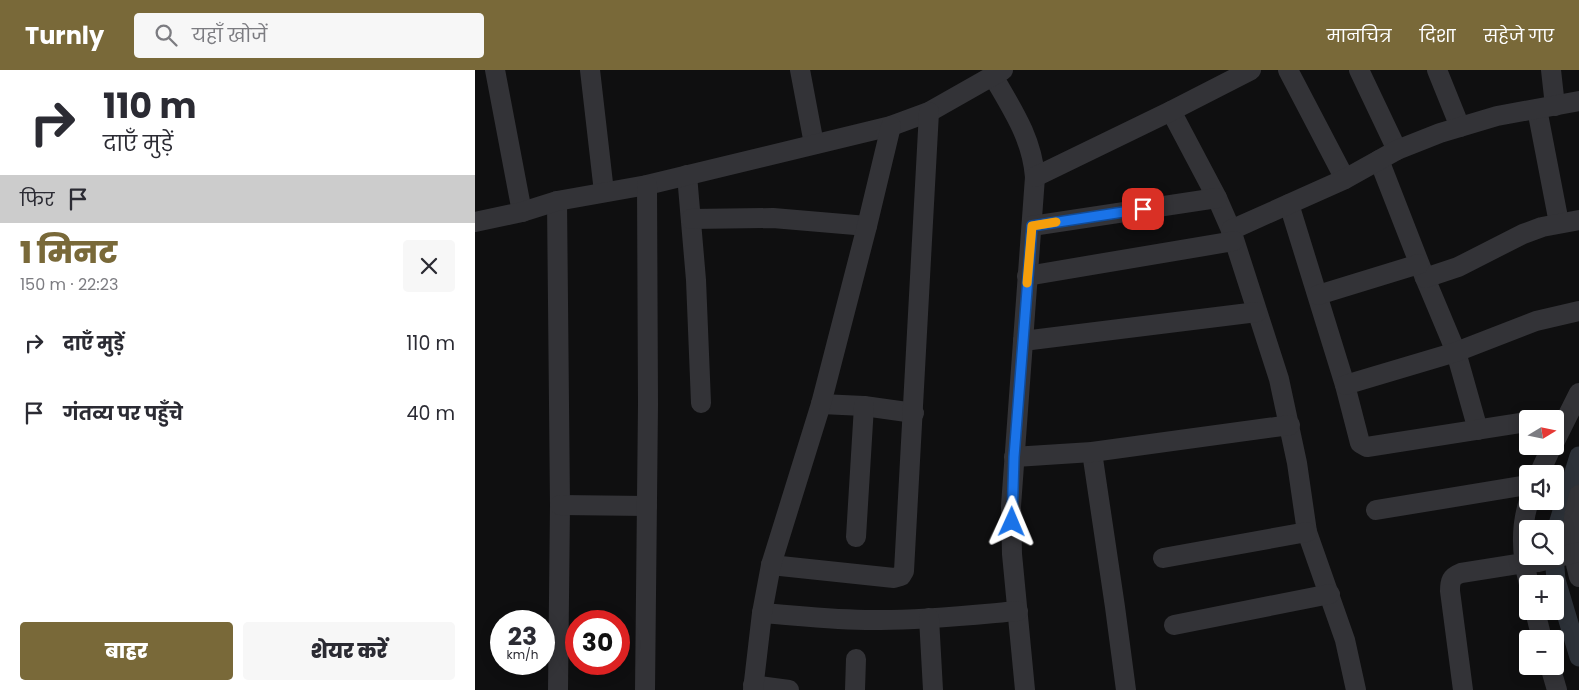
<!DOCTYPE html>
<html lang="hi">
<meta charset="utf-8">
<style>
:root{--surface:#fff;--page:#f7f7f7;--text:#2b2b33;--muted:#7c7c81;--accent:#796939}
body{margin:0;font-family:Poppins,"Noto Sans Devanagari",sans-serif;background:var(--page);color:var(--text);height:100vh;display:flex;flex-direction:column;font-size:19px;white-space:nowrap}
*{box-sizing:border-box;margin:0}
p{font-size:16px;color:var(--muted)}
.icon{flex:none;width:28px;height:28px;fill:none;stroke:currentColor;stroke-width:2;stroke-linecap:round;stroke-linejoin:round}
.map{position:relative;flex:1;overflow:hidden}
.sheet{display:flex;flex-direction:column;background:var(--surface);width:475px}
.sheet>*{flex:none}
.banner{background:#fff;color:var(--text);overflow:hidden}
.needle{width:32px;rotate:80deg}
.buttons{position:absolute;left:1044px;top:340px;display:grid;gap:10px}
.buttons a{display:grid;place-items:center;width:45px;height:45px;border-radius:5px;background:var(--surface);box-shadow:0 2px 12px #0003;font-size:25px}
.speed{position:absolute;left:15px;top:540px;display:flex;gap:10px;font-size:25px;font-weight:700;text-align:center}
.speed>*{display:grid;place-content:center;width:65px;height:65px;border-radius:50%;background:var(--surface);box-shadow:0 2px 12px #0003;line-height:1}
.speed small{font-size:12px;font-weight:400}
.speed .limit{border:8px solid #d22;background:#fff;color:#111}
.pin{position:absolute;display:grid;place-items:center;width:42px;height:42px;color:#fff;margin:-21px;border-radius:10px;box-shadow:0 2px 8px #0006}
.me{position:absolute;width:55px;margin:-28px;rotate:1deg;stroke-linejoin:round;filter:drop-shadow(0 0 4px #0008)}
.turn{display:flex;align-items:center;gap:18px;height:105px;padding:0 20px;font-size:22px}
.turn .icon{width:65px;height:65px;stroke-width:2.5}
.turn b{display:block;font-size:35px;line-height:42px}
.then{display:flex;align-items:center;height:48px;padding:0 20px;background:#0003;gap:10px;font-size:19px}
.round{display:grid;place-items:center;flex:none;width:52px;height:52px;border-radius:5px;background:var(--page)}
.head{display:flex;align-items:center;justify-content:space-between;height:85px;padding:0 20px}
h1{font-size:30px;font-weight:800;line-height:38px;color:var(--accent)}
.primary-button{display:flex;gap:10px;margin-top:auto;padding:10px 20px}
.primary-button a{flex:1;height:58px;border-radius:5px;background:var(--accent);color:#fff;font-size:20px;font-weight:800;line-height:58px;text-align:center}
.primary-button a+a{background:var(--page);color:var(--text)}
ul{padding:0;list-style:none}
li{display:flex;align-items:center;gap:15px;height:70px;padding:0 20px}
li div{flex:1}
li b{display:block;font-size:19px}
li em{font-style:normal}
header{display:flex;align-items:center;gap:30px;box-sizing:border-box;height:70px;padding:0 25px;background:var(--accent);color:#fff}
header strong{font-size:24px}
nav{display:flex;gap:28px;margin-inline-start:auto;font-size:18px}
.search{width:350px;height:45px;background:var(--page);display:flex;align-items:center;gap:12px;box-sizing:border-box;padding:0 18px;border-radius:5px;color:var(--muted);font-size:19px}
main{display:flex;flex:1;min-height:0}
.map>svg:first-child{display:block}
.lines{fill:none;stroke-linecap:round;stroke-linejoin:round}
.canal{stroke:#2d3239;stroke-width:19}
.minor{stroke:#333337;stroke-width:20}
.route-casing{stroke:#114b97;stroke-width:12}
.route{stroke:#1a73e8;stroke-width:9}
.slow{stroke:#f59e0b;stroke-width:9}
</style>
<header>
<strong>Turnly</strong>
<div class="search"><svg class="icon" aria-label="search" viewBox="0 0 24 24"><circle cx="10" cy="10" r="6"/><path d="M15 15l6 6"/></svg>यहाँ खोजें</div>
<nav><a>मानचित्र</a><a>दिशा</a><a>सहेजे गए</a></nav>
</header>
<main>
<section class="sheet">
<div class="banner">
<div class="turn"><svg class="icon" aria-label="right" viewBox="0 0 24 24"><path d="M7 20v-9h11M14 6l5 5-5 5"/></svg><div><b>110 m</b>दाएँ मुड़ें</div></div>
<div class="then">फिर<svg class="icon" aria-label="arrive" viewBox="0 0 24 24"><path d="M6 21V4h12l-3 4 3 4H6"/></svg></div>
</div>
<div class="head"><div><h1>1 मिनट</h1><p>150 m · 22:23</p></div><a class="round"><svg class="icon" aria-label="close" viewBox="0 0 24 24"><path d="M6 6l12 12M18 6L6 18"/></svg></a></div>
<ul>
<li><svg class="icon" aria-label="right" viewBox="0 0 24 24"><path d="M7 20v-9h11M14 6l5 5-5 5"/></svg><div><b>दाएँ मुड़ें</b></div><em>110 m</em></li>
<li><svg class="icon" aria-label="arrive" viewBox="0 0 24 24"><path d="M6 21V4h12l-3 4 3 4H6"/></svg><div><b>गंतव्य पर पहुँचे</b></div><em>40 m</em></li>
</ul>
<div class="primary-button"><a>बाहर</a><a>शेयर करें</a></div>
</section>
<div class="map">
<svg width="1104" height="620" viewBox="0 0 1104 620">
<rect width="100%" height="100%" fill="#0f0f10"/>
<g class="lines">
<g class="canal">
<path d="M1080 464 1104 386"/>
<path d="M1079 486 1081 510 1104 587"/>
</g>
<g class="minor">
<path d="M20 0 47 142"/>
<path d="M115 0 129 122"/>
<path d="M325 0 339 74"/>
<path d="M813 0 870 109"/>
<path d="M884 0 922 80"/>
<path d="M962 0 985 57"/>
<path d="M1076 0 1080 36"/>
<path d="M518 6C537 39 557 68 560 107L536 436 537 484 550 620"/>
<path d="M1062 39 1084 153"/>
<path d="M696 41 742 128 756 160 804 309 822 393 832 462 870 570 881 620"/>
<path d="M904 90 950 208 981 282 1003 360"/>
<path d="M212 105 221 210 226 333"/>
<path d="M560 107 696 41 776 0"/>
<path d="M82 131 85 435 83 620"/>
<path d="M814 134 870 315 885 373 892 377 1052 352"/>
<path d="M216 149 298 148 392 156"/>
<path d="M0 152 47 142 82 131 172 115 416 56 454 42 528 0"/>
<path d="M557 156 742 128"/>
<path d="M756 160 870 109 922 80 965 63 1022 46 1104 31"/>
<path d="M552 206 759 171"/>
<path d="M950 208 983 197 1048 164 1067 157 1104 150"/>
<path d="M843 225 944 194"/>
<path d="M548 271 782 242"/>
<path d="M870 315 981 282 1061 251 1104 241"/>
<path d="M346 334 389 336 439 343"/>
<path d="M1080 371 1104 323"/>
<path d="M617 382 640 537 651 620"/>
<path d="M539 387 617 382 815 355"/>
<path d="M1064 404 1077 376"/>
<path d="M1104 425C1095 455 1096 477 1104 507"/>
<path d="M85 435 172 436"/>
<path d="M901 440 1052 415"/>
<path d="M381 467 389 336"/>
<path d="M688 488 832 462"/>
<path d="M296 495 419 508 426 506 429 501 454 42"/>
<path d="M1054 514C1047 487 1045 458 1054 431"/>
<path d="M1060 541 1067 569"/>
<path d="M287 543C327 546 366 551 406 550 451 550 497 545 543 541"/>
<path d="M454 548 458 620"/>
<path d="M699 555 855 524"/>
<path d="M1075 596 1082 620"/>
<path d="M278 615 314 620"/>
<path d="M170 620 173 334 172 115"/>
<path d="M278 620 287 543 296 495 346 334 392 156 416 56"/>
<path d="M380 620 381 589"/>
<path d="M988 620 975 521C975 511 976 507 986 503L1049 493 1063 492 1104 482"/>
</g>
</g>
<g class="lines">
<defs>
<path id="route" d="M537 452 539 387 557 156 668 139"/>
</defs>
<use href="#route" class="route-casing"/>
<use href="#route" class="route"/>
<path class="slow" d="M552 213 557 156 581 152"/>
</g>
</svg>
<div class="buttons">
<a><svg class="needle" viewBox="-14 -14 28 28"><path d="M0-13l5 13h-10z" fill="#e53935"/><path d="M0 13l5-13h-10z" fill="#7c7c81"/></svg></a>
<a><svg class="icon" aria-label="sound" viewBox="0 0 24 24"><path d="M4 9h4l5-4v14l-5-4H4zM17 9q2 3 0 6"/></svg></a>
<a><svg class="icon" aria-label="search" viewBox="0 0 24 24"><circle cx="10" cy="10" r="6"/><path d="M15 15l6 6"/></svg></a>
<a>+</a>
<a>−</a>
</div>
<div class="speed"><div>23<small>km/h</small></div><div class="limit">30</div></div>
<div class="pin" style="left:668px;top:139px;background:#d93025"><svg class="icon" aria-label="arrive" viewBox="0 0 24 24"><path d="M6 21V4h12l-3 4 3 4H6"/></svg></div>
<svg class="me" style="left:537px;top:452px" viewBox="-20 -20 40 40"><path d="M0-17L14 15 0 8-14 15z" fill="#1a73e8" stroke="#fff" stroke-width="4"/></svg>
</div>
</main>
